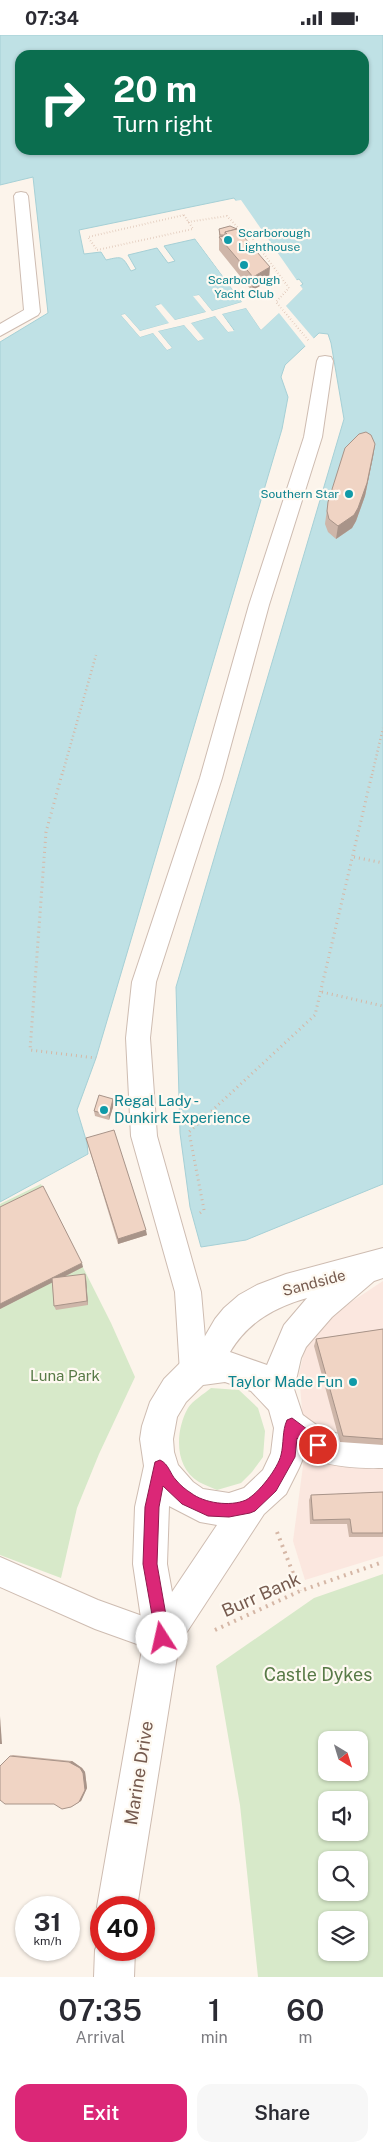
<!DOCTYPE html>
<style>
:root{--surface:#fff;--page:#f7f7f7;--text:#2b2b33;--muted:#7c7c81;--accent:#db2777}
body{margin:0;font-family:"Public Sans",sans-serif;background:var(--page);color:var(--text);height:100vh;display:flex;flex-direction:column;font-size:19px;white-space:nowrap}
*{box-sizing:border-box;margin:0}
p{font-size:16px;color:var(--muted)}
.icon{flex:none;width:28px;height:28px;fill:none;stroke:currentColor;stroke-width:2;stroke-linecap:round;stroke-linejoin:round}
.map{position:relative;height:1942px;overflow:hidden}
.sheet{display:flex;flex-direction:column;background:var(--surface);flex:1}
.sheet>*{flex:none}
.hud{position:absolute;left:15px;top:15px;width:354px;height:105px;border-radius:15px;box-shadow:0 1px 4px #0004;background:#0b6e4f;color:#fff;overflow:hidden}
.needle{width:32px;rotate:142deg}
.tools{position:absolute;left:318px;top:1696px;display:grid;gap:10px}
.tools a{display:grid;place-items:center;width:50px;height:50px;border-radius:10px;background:var(--surface);box-shadow:0 1px 4px #0004;font-size:25px}
.speed{position:absolute;left:15px;top:1861px;display:flex;gap:10px;font-size:25px;font-weight:700;text-align:center}
.speed>*{display:grid;place-content:center;width:65px;height:65px;border-radius:50%;background:var(--surface);box-shadow:0 1px 4px #0004;line-height:1}
.speed small{font-size:12px;font-weight:400}
.speed .limit{border:8px solid #d22;background:#fff;color:#111}
.pin{position:absolute;display:grid;place-items:center;width:42px;height:42px;color:#fff;margin:-21px;border:2px solid #fff;border-radius:50%;box-shadow:0 1px 5px #0007}
.me{position:absolute;width:55px;margin:-28px;rotate:350deg;stroke-linejoin:round;filter:drop-shadow(0 0 4px #0008)}
.turn{display:flex;align-items:center;gap:18px;height:105px;padding:0 15px;font-size:22px}
.turn .icon{width:65px;height:65px;stroke-width:2.5}
.turn b{display:block;font-size:35px;line-height:42px}
.eta{display:flex;justify-content:space-evenly;align-items:center;height:85px;text-align:center}
.eta b{font-size:30px;font-weight:600;line-height:35px}
.primary-button{display:flex;gap:10px;margin-top:auto;padding:10px 15px}
.primary-button a{flex:1;height:58px;border-radius:15px;background:var(--accent);color:#fff;font-size:20px;font-weight:600;line-height:58px;text-align:center}
.primary-button a+a{background:var(--page);color:var(--text)}
.status{display:flex;justify-content:space-between;align-items:center;height:35px;padding:0 25px;background:var(--surface);direction:ltr}
.status svg{height:14px;fill:currentColor}
.map>svg:first-child{display:block}
.commercial{fill:#fbe7df}
.green{fill:#d7e9c9;fill-rule:evenodd}
.water{fill:#bfe1e5;stroke:#a6d0d6;fill-rule:evenodd}
.pier{fill:#fcf4eb}
.lines{fill:none;stroke-linecap:round;stroke-linejoin:round}
.service-casing{stroke:#cebcb1;stroke-width:2}
.minor-casing{stroke:#cebcb1;stroke-width:2}
.tertiary-casing{stroke:#cebcb1;stroke-width:2}
.path-far3{stroke:#d5b7a6;stroke-width:2;stroke-dasharray:0.5 2.5;stroke-linecap:butt}
.path-far2{stroke:#d5b7a6;stroke-width:2.5;stroke-dasharray:1 3;stroke-linecap:butt}
.path-far1{stroke:#d5b7a6;stroke-width:3;stroke-dasharray:1 4;stroke-linecap:butt}
.path{stroke:#d5b7a6;stroke-width:4;stroke-dasharray:2 5;stroke-linecap:butt}
.service{fill:#fff;fill-rule:evenodd}
.minor{fill:#fff;fill-rule:evenodd}
.tertiary{fill:#fff;fill-rule:evenodd}
.wall{fill:#ceb6a9}
.shaded-wall{fill:#a89489}
.building{fill:#f0d4c4;stroke:#a89489}
.route{fill:#db2777;stroke:#8e194d}
.culture-dot{fill:#0f9aa8;stroke:#fef9f1;stroke-width:2}
.labels{text-anchor:middle;stroke-width:4.5;stroke-linejoin:round;paint-order:stroke}
.far-culture-label{font-size:12px;fill:#0d838f;stroke:#fef9f1;text-anchor:start}
.culture-label{font-size:15px;fill:#0d838f;stroke:#fef9f1;text-anchor:start}
.street-label{font-size:15px;fill:#765b4f;stroke:#fef9f1}
.park-label{font-size:15px;fill:#587a47;stroke:#fef9f1}
.near-street-label{font-size:18px;fill:#765b4f;stroke:#fef9f1}
.near-park-label{font-size:18px;fill:#587a47;stroke:#fef9f1}
</style>
<div class="status"><b>07:34</b><svg viewBox="0 0 49 12"><path d="M0 12V9h3v3zM5 12V6h3v6zM10 12V3h3v9zM15 12V0h3v12zM26 1h20v11H26zM47 4h2v5h-2z"/></svg></div>
<div class="map">
<svg width="383" height="1942" viewBox="0 0 383 1942">
<rect width="100%" height="100%" fill="#fcf4eb"/>
<path class="commercial" d="M383 1246V1521L305 1545 293 1506 303 1431V1387L299 1339 305 1313 318 1289Z"/>
<g class="green">
<path d="M41 1149 111 1288 135 1342 99 1419 77 1473 61 1543 0 1520V1169Z"/>
<path d="M211 1353 239 1355 258 1373 265 1396 263 1422 252 1437 241 1448 217 1455C211 1452 204 1450 199 1447 174 1432 175 1396 188 1373 192 1366 204 1359 211 1353Z"/>
<path d="M383 1539V1942H258L240 1770 216 1631 314 1563ZM326 1705H359V1738H326ZM326 1765H359V1798H326ZM326 1825H359V1858H326ZM326 1885H359V1918H326Z"/>
</g>
<path class="water" d="M0 0H383V1149L246 1205 201 1212 190 1172 180 1098 176 952 344 384 331 308 328 299 319 298 285 330 281 342 288 362 282 394 96 1023 77 1075 87 1108 88 1119 0 1167V307L48 278 33 142 0 150ZM20 20H364V115H20ZM234 163 278 219 294 246 299 244 303 249 300 251 303 254 261 295 246 273 222 279 234 295 228 297 215 281 191 288 203 304 198 306 184 290 158 296 172 313 167 315 153 298 140 302 121 280 125 279 140 296 170 288 155 271 160 269 175 285 206 277 194 261 199 260 212 276 242 267 195 204 164 211 175 226 168 228 157 213 128 220 136 234 131 236C122 221 123 221 106 225L101 217 84 219 79 195Z"/>
<g class="pier">
<path d="M241 165 298 247 292 248 272 221 274 217 234 166Z"/>
<path d="M194 202 197 203 244 268 212 278 198 263 208 276V279L175 288 160 272 172 286V289L141 299 152 296 156 298 157 294 184 287 198 303 189 286 215 279 230 294 220 278 245 270 262 291 300 254 297 251 299 249 303 254 286 271 315 305 307 313 279 278 261 295 246 273 222 279 234 296 228 297 215 281 191 288 204 304 198 306 184 290 158 296 172 313 167 315 153 298 140 302 121 280 125 279 140 296 169 288 155 271 161 269 175 285 206 277 193 261 199 260 212 276 242 267Z"/>
</g>
<g class="lines">
<defs>
<g id="service">
<path d="M21 157 26 158 28 161 40 277 38 280 0 301V289L24 275 14 161 16 158Z"/>
<path d="M325 321 331 322 333 326 322 402 269 570 222 743 156 947 150 1003 157 1101 201 1257 208 1337 204 1347 194 1351 184 1347 180 1337 175 1257 131 1101 126 1003 132 947 200 743 249 570 304 402 317 326 319 322Z"/>
<path d="M0 1522 98 1565 173 1592 177 1603 173 1614 162 1618 95 1594 0 1552Z"/>
</g>
<path id="minor" d="M292 1374C304 1379 313 1389 325 1395 340 1402 366 1400 383 1399V1433C345 1434 292 1430 276 1390L280 1378Z"/>
<g id="tertiary">
<path d="M383 1213V1243L374 1246 332 1282 306 1312 301 1323 294 1354 307 1393 304 1421 299 1433 286 1459 264 1479 179 1609 137 1872H101V1881L97 1872 144 1603 133 1529 135 1472 144 1431 140 1404 142 1391 150 1367 164 1344 181 1327 194 1320 215 1284 224 1273 239 1260 257 1250 286 1239ZM307 1263 284 1290 267 1330 230 1317C248 1287 275 1272 307 1263ZM225 1347 251 1356 269 1375 274 1393 271 1418 263 1435 244 1453 229 1458 203 1454 193 1447 178 1430 174 1417 173 1404 177 1382 186 1367 203 1350ZM169 1471 200 1487 217 1490 172 1557 167 1529Z"/>
<path d="M101 1901V1915H135L134 1942H94L95 1915Z"/>
</g>
</defs>
<use href="#service" class="service-casing"/>
<use href="#minor" class="minor-casing"/>
<use href="#tertiary" class="tertiary-casing"/>
<g class="path-far3">
<path d="M184 180 193 194 97 215 88 202Z"/>
<path d="M188 187 227 181 241 196 250 200 289 253 276 267 309 306"/>
</g>
<g class="path-far2">
<path d="M62 740 96 620"/>
<path d="M372 740 383 693"/>
</g>
<g class="path-far1">
<path d="M62 739 46 797 30 1015 96 1023"/>
<path d="M354 822 383 828"/>
<path d="M322 957 383 971"/>
<path d="M200 1178 204 1175 189 1097 315 980 372 739"/>
</g>
<g class="path">
<path d="M277 1497 300 1556"/>
<path d="M215 1595 300 1556 383 1527"/>
</g>
<use href="#service" class="service"/>
<use href="#minor" class="minor"/>
<use href="#tertiary" class="tertiary"/>
</g>
<g class="wall">
<path d="M230 191 269 245 252 256 219 215V194Z"/>
<path d="M375 409 373 422 365 461 356 486 352 493 336 504 328 497 325 489 328 467Z"/>
<path d="M113 1064 114 1069 109 1085 95 1081 94 1076Z"/>
<path d="M86 1103 147 1200 118 1209Z"/>
<path d="M0 1172 83 1232 64 1242 86 1243 88 1270 56 1275 54 1271 52 1247 0 1274Z"/>
<path d="M383 1294V1410L340 1407 314 1311 316 1304Z"/>
<path d="M383 1457V1502H349L347 1489H310L309 1465 311 1460Z"/>
<path d="M13 1720 72 1726 82 1733 85 1737 87 1753 81 1766 71 1772 10 1721Z"/>
</g>
<g class="shaded-wall">
<path d="M270 232 269 245 252 256 253 242Z"/>
<path d="M375 409 373 422 365 461 356 486 352 493 336 504 338 491Z"/>
<path d="M113 1064 114 1069 109 1085V1080Z"/>
<path d="M146 1195 147 1200 118 1209V1204Z"/>
<path d="M82 1228 83 1232 0 1274V1269Z"/>
<path d="M85 1239 86 1243 88 1270 87 1266Z"/>
<path d="M0 1681 2 1709H0Z"/>
<path d="M72 1726 82 1733 85 1737 87 1753 81 1766 79 1767 69 1727Z"/>
</g>
<g class="building">
<path d="M230 191 237 194 225 197V200H220L219 194Z"/>
<path d="M237 194 270 232 253 242 219 202 228 200 225 197Z"/>
<path d="M366 397 371 400 375 409 367 448 358 473 354 480 338 491 329 484 327 476 328 467 345 413 359 399Z"/>
<path d="M99 1060 113 1064 109 1080 94 1076Z"/>
<path d="M114 1095 146 1195 118 1204 86 1103Z"/>
<path d="M43 1151 82 1228 0 1269V1172Z"/>
<path d="M85 1239 87 1266 54 1271 52 1243Z"/>
<path d="M383 1294V1404L343 1401 316 1304Z"/>
<path d="M383 1457V1498H352L350 1484 313 1485 311 1460Z"/>
<path d="M10 1721 69 1727 80 1733 83 1738 85 1755 79 1767 71 1772 62 1774 54 1769H5L0 1765V1731Z"/>
</g>
<path class="route" d="M292 1383 323 1406 325 1410 323 1415 318 1417 297 1403 295 1422 276 1456 255 1476 250 1478 229 1482 208 1481 182 1469 163 1451 159 1472 157 1529 170 1603 168 1608 162 1610 157 1608 143 1529 145 1472 155 1427 160 1425C169 1429 170 1439 176 1445 180 1450 186 1455 191 1458 204 1468 230 1472 246 1465 259 1458 278 1433 281 1420 284 1408 282 1396 287 1385Z"/>
<g class="culture-dot">
<circle cx="228" cy="205" r="5"/>
<circle cx="244" cy="230" r="5"/>
<circle cx="349" cy="459" r="5"/>
<circle cx="104" cy="1075" r="5"/>
<circle cx="353" cy="1347" r="5"/>
</g>
<g class="labels">
<g class="far-culture-label">
<text x="238" y="202">Scarborough<tspan x="238" dy="14">Lighthouse</tspan></text>
<text x="244" y="249" text-anchor="middle">Scarborough<tspan x="244" dy="14">Yacht Club</tspan></text>
<text x="339" y="463" text-anchor="end">Southern Star</text>
</g>
<g class="culture-label">
<text x="114" y="1071">Regal Lady -<tspan x="114" dy="17">Dunkirk Experience</tspan></text>
<text x="343" y="1352" text-anchor="end">Taylor Made Fun</text>
</g>
<g class="street-label">
<text transform="translate(314 1248) rotate(-15)" y="5">Sandside</text>
</g>
<g class="park-label">
<text x="65" y="1346">Luna Park</text>
</g>
<g class="near-street-label">
<text transform="translate(261 1560) rotate(-24)" y="6">Burr Bank</text>
<text transform="translate(139 1738) rotate(-81)" y="6">Marine Drive</text>
</g>
<g class="near-park-label">
<text x="318" y="1646">Castle Dykes</text>
</g>
</g>
</svg>
<div class="tools">
<a><svg class="needle" viewBox="-14 -14 28 28"><path d="M0-13l5 13h-10z" fill="#e53935"/><path d="M0 13l5-13h-10z" fill="#7c7c81"/></svg></a>
<a><svg class="icon" aria-label="sound" viewBox="0 0 24 24"><path d="M4 9h4l5-4v14l-5-4H4zM17 9q2 3 0 6"/></svg></a>
<a><svg class="icon" aria-label="search" viewBox="0 0 24 24"><circle cx="10" cy="10" r="6"/><path d="M15 15l6 6"/></svg></a>
<a><svg class="icon" aria-label="layers" viewBox="0 0 24 24"><path d="M12 4l9 5-9 5-9-5zM3 14l9 5 9-5"/></svg></a>
</div>
<div class="speed"><div>31<small>km/h</small></div><div class="limit">40</div></div>
<div class="pin" style="left:318px;top:1410px;background:#d93025"><svg class="icon" aria-label="arrive" viewBox="0 0 24 24"><path d="M6 21V4h12l-3 4 3 4H6"/></svg></div>
<svg class="me" style="left:162px;top:1603px" viewBox="-20 -20 40 40"><circle r="19" fill="#fff"/><path d="M0-13L10 11 0 6-10 11z" fill="#db2777"/></svg>
<div class="hud">
<div class="turn"><svg class="icon" aria-label="right" viewBox="0 0 24 24"><path d="M7 20v-9h11M14 6l5 5-5 5"/></svg><div><b>20 m</b>Turn right</div></div>
</div>
</div>
<section class="sheet">
<div class="eta">
<div><b>07:35</b><p>Arrival</p></div>
<div><b>1</b><p>min</p></div>
<div><b>60</b><p>m</p></div>
</div>
<div class="primary-button"><a>Exit</a><a>Share</a></div>
</section>
